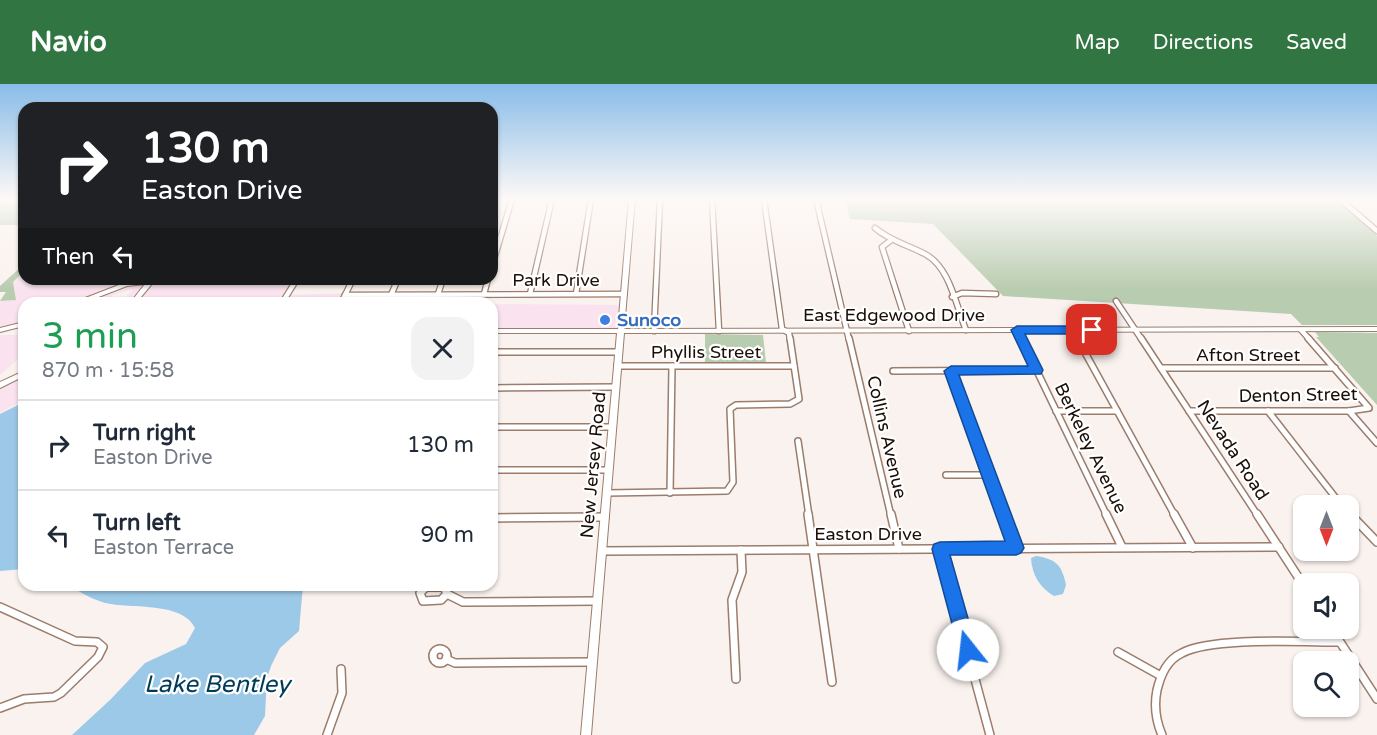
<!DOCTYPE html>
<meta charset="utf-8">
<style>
:root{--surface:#fff;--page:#f2f2f3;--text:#1f2937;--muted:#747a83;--line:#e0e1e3;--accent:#317642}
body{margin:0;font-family:"Varela Round",sans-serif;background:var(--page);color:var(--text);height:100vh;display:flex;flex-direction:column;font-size:22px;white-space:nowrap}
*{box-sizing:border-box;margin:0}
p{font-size:20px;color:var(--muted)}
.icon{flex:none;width:33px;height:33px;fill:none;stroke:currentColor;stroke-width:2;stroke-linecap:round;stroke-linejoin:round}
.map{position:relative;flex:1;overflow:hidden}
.side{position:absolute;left:18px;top:213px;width:480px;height:294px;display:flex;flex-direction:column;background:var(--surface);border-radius:18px;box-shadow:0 2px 4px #0004}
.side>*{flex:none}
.guide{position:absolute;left:18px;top:18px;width:480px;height:183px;border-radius:18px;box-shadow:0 2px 4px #0004;background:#202124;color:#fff;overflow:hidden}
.needle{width:39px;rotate:180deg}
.controls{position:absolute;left:1293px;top:411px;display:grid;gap:12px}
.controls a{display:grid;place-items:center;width:66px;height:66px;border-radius:12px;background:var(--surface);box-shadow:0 2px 4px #0004;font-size:30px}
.pin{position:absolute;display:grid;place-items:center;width:51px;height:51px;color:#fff;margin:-26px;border-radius:12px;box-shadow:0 3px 9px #0006}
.me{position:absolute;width:66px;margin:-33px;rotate:344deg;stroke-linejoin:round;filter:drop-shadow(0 0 4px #0008)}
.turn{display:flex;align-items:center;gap:21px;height:126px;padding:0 24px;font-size:27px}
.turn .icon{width:78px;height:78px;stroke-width:2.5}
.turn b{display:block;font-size:42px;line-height:51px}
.then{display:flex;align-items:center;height:57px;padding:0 24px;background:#0003;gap:12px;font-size:22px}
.round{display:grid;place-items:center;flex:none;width:63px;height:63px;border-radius:18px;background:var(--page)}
.headline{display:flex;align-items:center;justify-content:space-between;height:102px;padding:0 24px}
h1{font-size:36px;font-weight:600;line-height:45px;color:#1e9e55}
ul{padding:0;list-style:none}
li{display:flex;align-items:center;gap:18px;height:90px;padding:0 24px;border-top:2px solid var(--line)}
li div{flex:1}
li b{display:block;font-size:22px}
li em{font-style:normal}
header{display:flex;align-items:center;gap:36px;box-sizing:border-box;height:84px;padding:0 30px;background:var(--accent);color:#fff}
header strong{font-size:28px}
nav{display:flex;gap:33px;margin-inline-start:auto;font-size:21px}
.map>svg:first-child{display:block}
.commercial{fill:#fae3ef}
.green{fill:#b8ccb0}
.water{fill:#9cc9e7}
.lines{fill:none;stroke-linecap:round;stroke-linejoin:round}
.street-far2-casing{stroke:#9c7c6a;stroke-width:7}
.street-far1-casing{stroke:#9c7c6a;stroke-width:8}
.street-casing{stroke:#9c7c6a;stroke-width:10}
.secondary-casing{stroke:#9c7c6a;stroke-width:2}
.street-far2{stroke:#fff;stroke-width:4.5}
.street-far1{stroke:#fff;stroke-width:5}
.street{stroke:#fff;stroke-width:7}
.secondary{fill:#fff;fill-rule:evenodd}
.route{fill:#1a73e8;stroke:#114b97;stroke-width:1.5}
.shop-dot{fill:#3f7fe0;stroke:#fff;stroke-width:2}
.labels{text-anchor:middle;stroke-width:4.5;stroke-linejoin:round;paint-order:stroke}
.street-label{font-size:18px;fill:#1a0e07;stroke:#fff}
.shop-label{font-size:18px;font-weight:bold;fill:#366cbe;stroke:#fff;text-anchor:start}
.near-water-label{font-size:24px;font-style:italic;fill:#003c59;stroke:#fff}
</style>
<header>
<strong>Navio</strong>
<nav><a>Map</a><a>Directions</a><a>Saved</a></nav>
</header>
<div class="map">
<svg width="1377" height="651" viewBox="0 0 1377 651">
<rect width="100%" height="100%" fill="#faf2ee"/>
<g class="commercial">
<path d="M24 187V195H151L117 201 74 219H24V239L0 245V217L16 216 13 198Z"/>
<path d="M155 195H295L280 219H135Z"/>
<path d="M147 199 131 219H121L133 205 112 211 113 219H80L118 203Z"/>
<path d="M344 209 339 219H285L289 211Z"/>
<path d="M492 220 621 221 618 245H492Z"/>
<path d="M0 251H24V270L0 291Z"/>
<path d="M24 291V316L0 329V303Z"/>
</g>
<g class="green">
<rect x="0" y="115" width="24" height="26"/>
<path d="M845 115H1335L1377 152V241H1302L1291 230 1003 212 933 140 850 135Z"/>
<path d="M24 180V187L13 198 16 216 0 217 6 208H0V202Z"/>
<path d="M1315 248 1377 249V321L1316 253H1319Z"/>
<path d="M705 250 763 251 766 279H705Z"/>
</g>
<g class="water">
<path d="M24 318V485L0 487V330Z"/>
<path d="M1036 472C1057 475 1062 482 1066 501L1063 510 1054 512C1040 504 1032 491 1031 474Z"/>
<path d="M68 501H303L299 547 280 564 271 582 267 594 265 632 254 651H72L111 615 145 579 186 560 195 544C182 516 127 526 102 518 89 514 79 507 68 501Z"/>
</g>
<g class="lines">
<defs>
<g id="street-far2">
<path d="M712 115 719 247"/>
<path d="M764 115 782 245 789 249 790 256"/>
<path d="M816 115 849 256"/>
<path d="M1340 115 1377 147"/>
<path d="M875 144C890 157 908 161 925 170 950 183 956 222 966 246"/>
<path d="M890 157 882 163 909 247"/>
<path d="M492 182 512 115"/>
<path d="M438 210 443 195"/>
<path d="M484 210 488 195"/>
<path d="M530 210 552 115"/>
<path d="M576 210 591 115"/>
<path d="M345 211 624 210"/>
<path d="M391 211 398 195"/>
<path d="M952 213 962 209 996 210"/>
<path d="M1116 217 1142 256"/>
<path d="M282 219 297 195"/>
<path d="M341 219 353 195"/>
<path d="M1017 246 1022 256"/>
<path d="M1072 246 1078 256"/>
<path d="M1301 246 1310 256"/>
<path d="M654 247 660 115"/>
</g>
<g id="street-far1">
<path d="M849 254 891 432"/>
<path d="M1021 254 1107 432"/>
<path d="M1077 254 1175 432"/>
<path d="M1141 254 1258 432"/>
<path d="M492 268H618"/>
<path d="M617 282H794"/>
<path d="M1161 284H1335"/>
<path d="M893 287 1037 286"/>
<path d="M951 287 1004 432"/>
<path d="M492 304 615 303"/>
<path d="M1056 327H1117"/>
<path d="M1189 327H1349L1369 324 1308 254"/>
<path d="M1268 327 1342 422"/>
<path d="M1349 327 1377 359"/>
<path d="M492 343H612"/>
<path d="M798 357 809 432"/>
<path d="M492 386H609"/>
<path d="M946 391H989"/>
<path d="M607 409 727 407 733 398 730 325 736 321 790 320 799 315 790 254"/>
<path d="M670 409 672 282"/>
<path d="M1348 428 1352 432"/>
</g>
<g id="street">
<path d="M808 430 832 598"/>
<path d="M891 430 899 465"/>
<path d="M1004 430 1016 464"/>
<path d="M1106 430 1122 463"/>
<path d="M1174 430 1193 464"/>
<path d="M1257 430 1304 502"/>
<path d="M1350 430 1377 458"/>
<path d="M492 434 605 433"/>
<path d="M940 465 990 651"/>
<path d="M602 467 1279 463"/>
<path d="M426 503H444L447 510 441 516 423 517 420 509Z"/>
<path d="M447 510 463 518 597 517"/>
<path d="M0 523 75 557 97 558 103 563 98 573 61 609 54 613 24 615 0 624"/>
<path d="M1331 544 1377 615"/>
<circle cx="440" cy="572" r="7"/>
<path d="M1118 568 1161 592"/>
<path d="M446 575 455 579 592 578"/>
<path d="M736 595 732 516 742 488 741 466"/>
<path d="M327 651 342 609 341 585"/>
<path d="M1162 651C1156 637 1154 621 1157 606 1161 590 1167 576 1182 569 1212 553 1302 558 1339 558"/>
</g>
<g id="secondary">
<path d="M629 115H635L624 245 1377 243V247L624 249 591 651H581L617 249H492V245H618Z"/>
<path d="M150 195H156L136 219H130L145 200 127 202 83 219H74L75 218 124 199 149 196Z"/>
<path d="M24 238V242L0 248V244Z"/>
<path d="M24 287V292L0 304V298Z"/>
</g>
</defs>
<use href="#street-far2" class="street-far2-casing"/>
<use href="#street-far1" class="street-far1-casing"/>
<use href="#street" class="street-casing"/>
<use href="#secondary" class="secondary-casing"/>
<use href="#street-far2" class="street-far2"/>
<use href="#street-far1" class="street-far1"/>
<use href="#street" class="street"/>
<use href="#secondary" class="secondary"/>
</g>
<linearGradient id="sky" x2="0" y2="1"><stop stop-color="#89bce8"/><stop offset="0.56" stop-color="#fdf9f7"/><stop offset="1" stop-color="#fdf9f7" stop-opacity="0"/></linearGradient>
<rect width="1377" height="206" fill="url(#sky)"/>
<path class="route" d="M1017 242H1092L1098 246 1092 250H1025L1043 286 1041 290 959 291 1024 464 1021 469 1016 471H950L977 566 975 571 968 574 962 571 959 566 932 465 934 460 940 458 1005 457 944 287 951 282H1028L1011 246Z"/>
<circle class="shop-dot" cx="605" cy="236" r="6"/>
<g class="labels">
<g class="street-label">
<text x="556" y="202">Park Drive</text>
<text x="894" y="237">East Edgewood Drive</text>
<text x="706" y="274">Phyllis Street</text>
<text x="1248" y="277">Afton Street</text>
<text transform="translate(1298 311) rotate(-1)" y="6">Denton Street</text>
<text transform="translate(887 353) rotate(77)" y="6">Collins Avenue</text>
<text transform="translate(1091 364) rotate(64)" y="6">Berkeley Avenue</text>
<text transform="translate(1233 366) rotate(57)" y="6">Nevada Road</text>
<text transform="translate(593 381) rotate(-85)" y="6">New Jersey Road</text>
<text x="868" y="456">Easton Drive</text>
</g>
<g class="shop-label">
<text x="617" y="242">Sunoco</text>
</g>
<g class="near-water-label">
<text x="217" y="608">Lake Bentley</text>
</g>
</g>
</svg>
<div class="controls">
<a><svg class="needle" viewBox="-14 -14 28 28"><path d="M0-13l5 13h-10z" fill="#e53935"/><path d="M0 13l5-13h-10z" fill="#747a83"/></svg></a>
<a><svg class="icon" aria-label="sound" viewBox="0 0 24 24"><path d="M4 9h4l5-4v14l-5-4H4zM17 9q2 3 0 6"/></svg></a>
<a><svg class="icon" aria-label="search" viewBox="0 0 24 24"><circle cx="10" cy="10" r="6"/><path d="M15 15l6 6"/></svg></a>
</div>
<div class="pin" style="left:1092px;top:246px;background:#d93025"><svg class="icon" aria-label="arrive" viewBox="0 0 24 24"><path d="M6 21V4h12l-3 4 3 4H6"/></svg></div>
<svg class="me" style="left:968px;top:566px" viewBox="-20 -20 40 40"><circle r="19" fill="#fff"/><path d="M0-13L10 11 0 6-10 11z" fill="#1a73e8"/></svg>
<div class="guide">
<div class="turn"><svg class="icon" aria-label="right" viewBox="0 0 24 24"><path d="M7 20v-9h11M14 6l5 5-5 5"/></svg><div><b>130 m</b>Easton Drive</div></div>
<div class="then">Then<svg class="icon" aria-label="left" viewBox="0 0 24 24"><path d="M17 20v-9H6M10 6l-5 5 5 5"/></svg></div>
</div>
<section class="side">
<div class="headline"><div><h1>3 min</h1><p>870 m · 15:58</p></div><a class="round"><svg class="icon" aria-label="close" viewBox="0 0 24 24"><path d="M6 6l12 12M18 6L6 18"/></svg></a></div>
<ul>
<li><svg class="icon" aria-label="right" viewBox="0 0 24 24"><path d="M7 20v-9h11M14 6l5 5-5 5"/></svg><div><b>Turn right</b><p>Easton Drive</p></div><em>130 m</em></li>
<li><svg class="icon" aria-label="left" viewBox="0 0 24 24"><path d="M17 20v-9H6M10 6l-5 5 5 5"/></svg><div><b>Turn left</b><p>Easton Terrace</p></div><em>90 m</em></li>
</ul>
</section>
</div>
